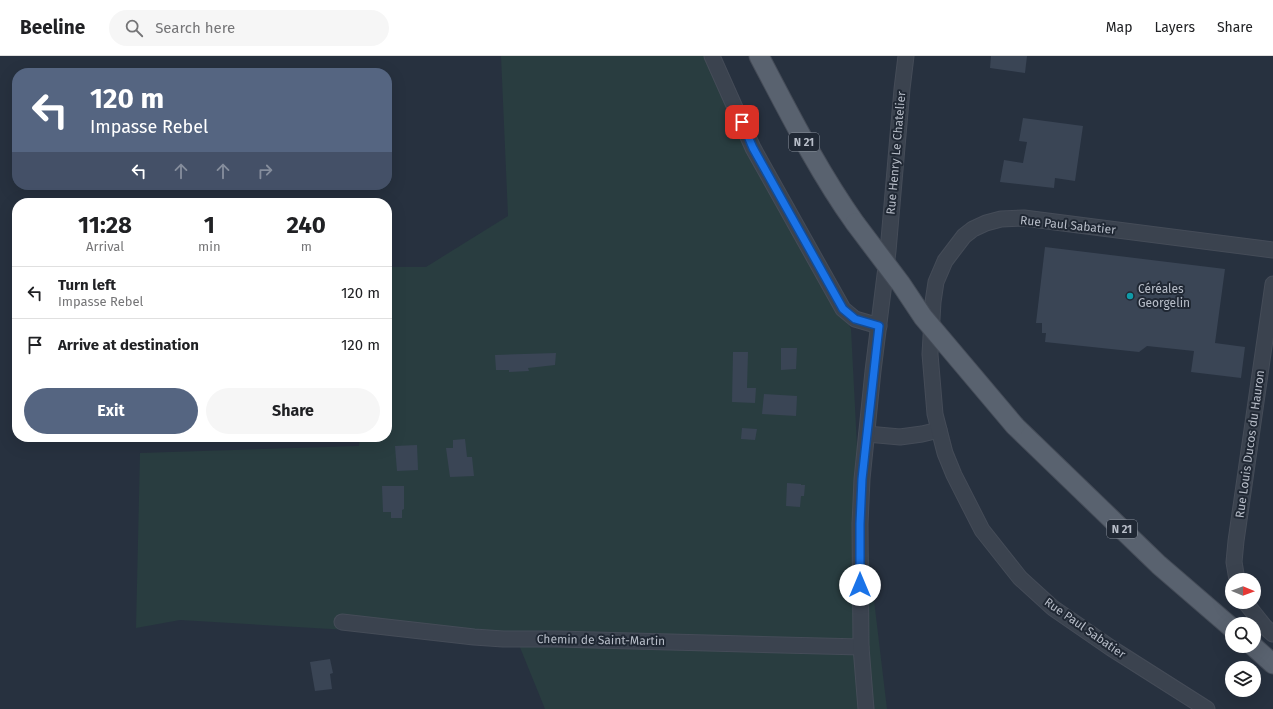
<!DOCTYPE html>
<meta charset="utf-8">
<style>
:root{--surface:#fff;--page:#f6f6f6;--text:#202124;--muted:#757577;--line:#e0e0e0;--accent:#556581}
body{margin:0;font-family:"Fira Sans",sans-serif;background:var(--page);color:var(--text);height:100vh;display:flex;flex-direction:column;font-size:15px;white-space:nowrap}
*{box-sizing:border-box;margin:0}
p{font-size:13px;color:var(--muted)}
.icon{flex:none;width:22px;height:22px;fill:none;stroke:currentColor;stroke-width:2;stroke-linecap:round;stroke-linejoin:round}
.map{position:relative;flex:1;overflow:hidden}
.drawer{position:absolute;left:12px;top:142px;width:380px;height:244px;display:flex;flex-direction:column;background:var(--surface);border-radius:16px;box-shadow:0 4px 16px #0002}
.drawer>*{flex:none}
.guide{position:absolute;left:12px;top:12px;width:380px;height:122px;border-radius:16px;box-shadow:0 4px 16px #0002;background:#556581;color:#fff;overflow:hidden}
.needle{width:26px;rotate:91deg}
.controls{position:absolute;left:1225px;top:517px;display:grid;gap:8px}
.controls a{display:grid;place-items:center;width:36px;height:36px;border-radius:50%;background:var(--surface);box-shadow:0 4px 16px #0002;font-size:20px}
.pin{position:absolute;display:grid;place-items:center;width:34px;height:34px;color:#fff;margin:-17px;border-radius:8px;box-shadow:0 2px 6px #0006}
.me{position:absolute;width:44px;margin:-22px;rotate:0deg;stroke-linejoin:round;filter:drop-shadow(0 0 3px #0008)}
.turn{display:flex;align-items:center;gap:14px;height:84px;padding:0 12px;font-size:18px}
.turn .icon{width:52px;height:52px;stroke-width:2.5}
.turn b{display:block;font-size:28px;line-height:34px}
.lanes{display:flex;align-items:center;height:38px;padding:0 12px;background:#0003;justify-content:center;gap:20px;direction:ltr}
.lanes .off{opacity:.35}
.eta{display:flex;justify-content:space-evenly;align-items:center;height:68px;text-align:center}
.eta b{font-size:24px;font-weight:700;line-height:28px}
.action{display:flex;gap:8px;margin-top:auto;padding:8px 12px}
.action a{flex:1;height:46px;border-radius:24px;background:var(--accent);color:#fff;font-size:16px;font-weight:700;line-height:46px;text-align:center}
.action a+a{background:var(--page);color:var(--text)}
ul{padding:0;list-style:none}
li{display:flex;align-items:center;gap:12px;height:52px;padding:0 12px;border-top:1px solid var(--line)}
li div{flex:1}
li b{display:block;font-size:15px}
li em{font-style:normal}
header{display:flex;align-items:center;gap:24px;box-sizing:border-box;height:56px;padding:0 20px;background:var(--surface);border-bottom:1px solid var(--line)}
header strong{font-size:19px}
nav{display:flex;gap:22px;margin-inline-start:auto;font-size:14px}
.search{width:280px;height:36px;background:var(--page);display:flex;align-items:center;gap:10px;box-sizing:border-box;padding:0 14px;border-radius:22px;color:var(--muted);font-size:15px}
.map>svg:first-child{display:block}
.green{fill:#293d40}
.building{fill:#3a4555}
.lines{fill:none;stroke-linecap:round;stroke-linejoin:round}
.minor-casing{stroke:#454c58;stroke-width:17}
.major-casing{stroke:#454c58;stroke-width:21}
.minor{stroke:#3b434f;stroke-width:15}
.major{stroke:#59626f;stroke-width:19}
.major-bridge-casing{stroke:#454c58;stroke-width:21;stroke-linecap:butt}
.major-bridge{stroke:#59626f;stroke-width:19}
.route-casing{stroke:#114b97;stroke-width:10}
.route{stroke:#1a73e8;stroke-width:7}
.culture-dot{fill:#0f9aa8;stroke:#202834;stroke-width:1.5}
.labels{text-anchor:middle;stroke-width:4;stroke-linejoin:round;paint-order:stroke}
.shield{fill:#202834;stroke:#8a919c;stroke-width:1}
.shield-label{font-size:11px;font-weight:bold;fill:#b8bec9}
.street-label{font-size:12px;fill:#b8bec9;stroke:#202834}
.poi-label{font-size:12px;fill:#b8bec9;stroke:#202834;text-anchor:start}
</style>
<header>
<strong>Beeline</strong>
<div class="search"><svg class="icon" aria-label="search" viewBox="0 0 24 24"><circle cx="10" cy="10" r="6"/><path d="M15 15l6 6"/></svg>Search here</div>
<nav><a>Map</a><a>Layers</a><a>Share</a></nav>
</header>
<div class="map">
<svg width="1273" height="653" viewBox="0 0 1273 653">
<rect width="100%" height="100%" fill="#27313f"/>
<path class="green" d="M501 0H713L851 273 858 410 887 653H545L517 584 180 564 136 572 140 397 359 390 360 381H387V211H426L508 160Z"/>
<g class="building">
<path d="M991 0H1027L1025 17 990 12Z"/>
<path d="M1023 62 1083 70 1075 125 1055 122 1054 132 1000 126 1004 104 1023 107 1027 86 1019 85Z"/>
<path d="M1045 191 1225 213 1215 287 1245 291 1241 322 1191 316 1194 295 1147 290 1139 296 1045 286 1046 277H1042V267H1036Z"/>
<path d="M781 292H797L796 313 781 314Z"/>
<path d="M733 296H748L747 332H756L755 347 732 346Z"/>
<path d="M556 297 555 309 528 312 529 315 509 316V314H496L495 299Z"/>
<path d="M764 338 797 340 796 360 762 358Z"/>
<path d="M742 372 757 373 755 384 741 383Z"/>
<path d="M465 383 467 401H472L474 420 450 421 446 392H453V384Z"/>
<path d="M417 389 418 414 397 415 395 390Z"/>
<path d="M787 427 801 428V429H805L804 440H801L800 451 786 450Z"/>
<path d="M382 430H404V453L402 454V462H391V456H383Z"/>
<path d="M330 603 333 617 330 618 332 633 315 635 310 606Z"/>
</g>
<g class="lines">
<defs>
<g id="minor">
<path d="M712 0 753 92 843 253 855 263 879 270"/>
<path d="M867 378 900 381 922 378 939 374"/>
<path d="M1237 524 1234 506 1236 485 1273 228"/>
<path d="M1245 546 1265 571 1273 578"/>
<path d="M342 566 474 581 503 583H557L861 591"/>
<path d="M866 653 861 591 860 468 862 423 873 315 888 195 902 33 906 0"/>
<path d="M1207 653 1111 592 1053 552 1020 522 982 474 954 419 945 397 935 358 930 298 933 246 936 226 945 205 964 180 973 173 986 167 1001 163 1024 162 1273 194"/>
</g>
<g id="major">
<path d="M759 0C789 57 818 115 855 167"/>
<path d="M1015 370 1159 509 1232 572"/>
<path d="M1253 590 1273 608"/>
</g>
</defs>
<use href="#minor" class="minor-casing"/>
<use href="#major" class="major-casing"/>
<use href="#minor" class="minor"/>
<use href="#major" class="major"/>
<defs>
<path id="major-bridge" d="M855 167 901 228 923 261 1015 370"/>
</defs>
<use href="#major-bridge" class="major-bridge-casing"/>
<use href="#major-bridge" class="major-bridge"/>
</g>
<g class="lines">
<defs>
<path id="route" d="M742 66 753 92 843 253 855 263 879 270 862 423 860 468V529"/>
</defs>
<use href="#route" class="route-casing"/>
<use href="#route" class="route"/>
</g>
<circle class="culture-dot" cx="1130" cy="240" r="4"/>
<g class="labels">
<g class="shield">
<rect x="789" y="77" width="30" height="18" rx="3"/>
<rect x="1107" y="464" width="30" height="18" rx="3"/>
</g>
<g class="shield-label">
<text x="804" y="90">N 21</text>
<text x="1122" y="477">N 21</text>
</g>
<g class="street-label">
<text transform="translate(896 97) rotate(-85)" y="4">Rue Henry Le Chatelier</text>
<text transform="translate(1068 169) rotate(6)" y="4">Rue Paul Sabatier</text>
<text transform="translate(1250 388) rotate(-82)" y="4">Rue Louis Ducos du Hauron</text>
<text transform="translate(1085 572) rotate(35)" y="4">Rue Paul Sabatier</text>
<text transform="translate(601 584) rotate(1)" y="4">Chemin de Saint-Martin</text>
</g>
<g class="poi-label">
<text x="1138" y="237">Céréales<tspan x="1138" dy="14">Georgelin</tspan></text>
</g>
</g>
</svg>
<div class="controls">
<a><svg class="needle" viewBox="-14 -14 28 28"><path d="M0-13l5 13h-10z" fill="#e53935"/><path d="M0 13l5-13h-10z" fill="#757577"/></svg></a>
<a><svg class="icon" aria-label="search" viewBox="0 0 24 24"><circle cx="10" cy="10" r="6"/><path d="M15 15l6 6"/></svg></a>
<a><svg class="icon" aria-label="layers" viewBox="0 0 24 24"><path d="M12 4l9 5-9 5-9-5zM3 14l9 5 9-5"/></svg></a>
</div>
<div class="pin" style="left:742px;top:66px;background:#d93025"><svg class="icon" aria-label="arrive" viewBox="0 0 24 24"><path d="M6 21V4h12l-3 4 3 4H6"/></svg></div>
<svg class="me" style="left:860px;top:529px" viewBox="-20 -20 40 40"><circle r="19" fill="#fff"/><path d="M0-13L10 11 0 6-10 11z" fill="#1a73e8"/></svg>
<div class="guide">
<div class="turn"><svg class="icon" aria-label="left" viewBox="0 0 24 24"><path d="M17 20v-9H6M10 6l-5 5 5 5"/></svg><div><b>120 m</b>Impasse Rebel</div></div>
<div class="lanes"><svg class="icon" aria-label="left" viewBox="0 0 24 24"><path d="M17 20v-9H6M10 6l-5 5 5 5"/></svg><svg class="icon off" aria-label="ahead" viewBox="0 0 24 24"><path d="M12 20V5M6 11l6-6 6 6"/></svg><svg class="icon off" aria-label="ahead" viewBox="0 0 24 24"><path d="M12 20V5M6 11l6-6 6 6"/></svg><svg class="icon off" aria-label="right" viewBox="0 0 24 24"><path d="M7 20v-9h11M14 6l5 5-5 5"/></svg></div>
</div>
<section class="drawer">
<div class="eta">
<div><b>11:28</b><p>Arrival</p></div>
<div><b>1</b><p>min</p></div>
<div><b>240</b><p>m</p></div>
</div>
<ul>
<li><svg class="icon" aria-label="left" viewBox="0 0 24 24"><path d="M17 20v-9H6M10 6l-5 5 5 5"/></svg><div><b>Turn left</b><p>Impasse Rebel</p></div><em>120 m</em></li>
<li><svg class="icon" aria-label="arrive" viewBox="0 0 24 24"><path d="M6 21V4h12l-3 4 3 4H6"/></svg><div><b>Arrive at destination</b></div><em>120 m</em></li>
</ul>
<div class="action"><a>Exit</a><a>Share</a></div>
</section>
</div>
